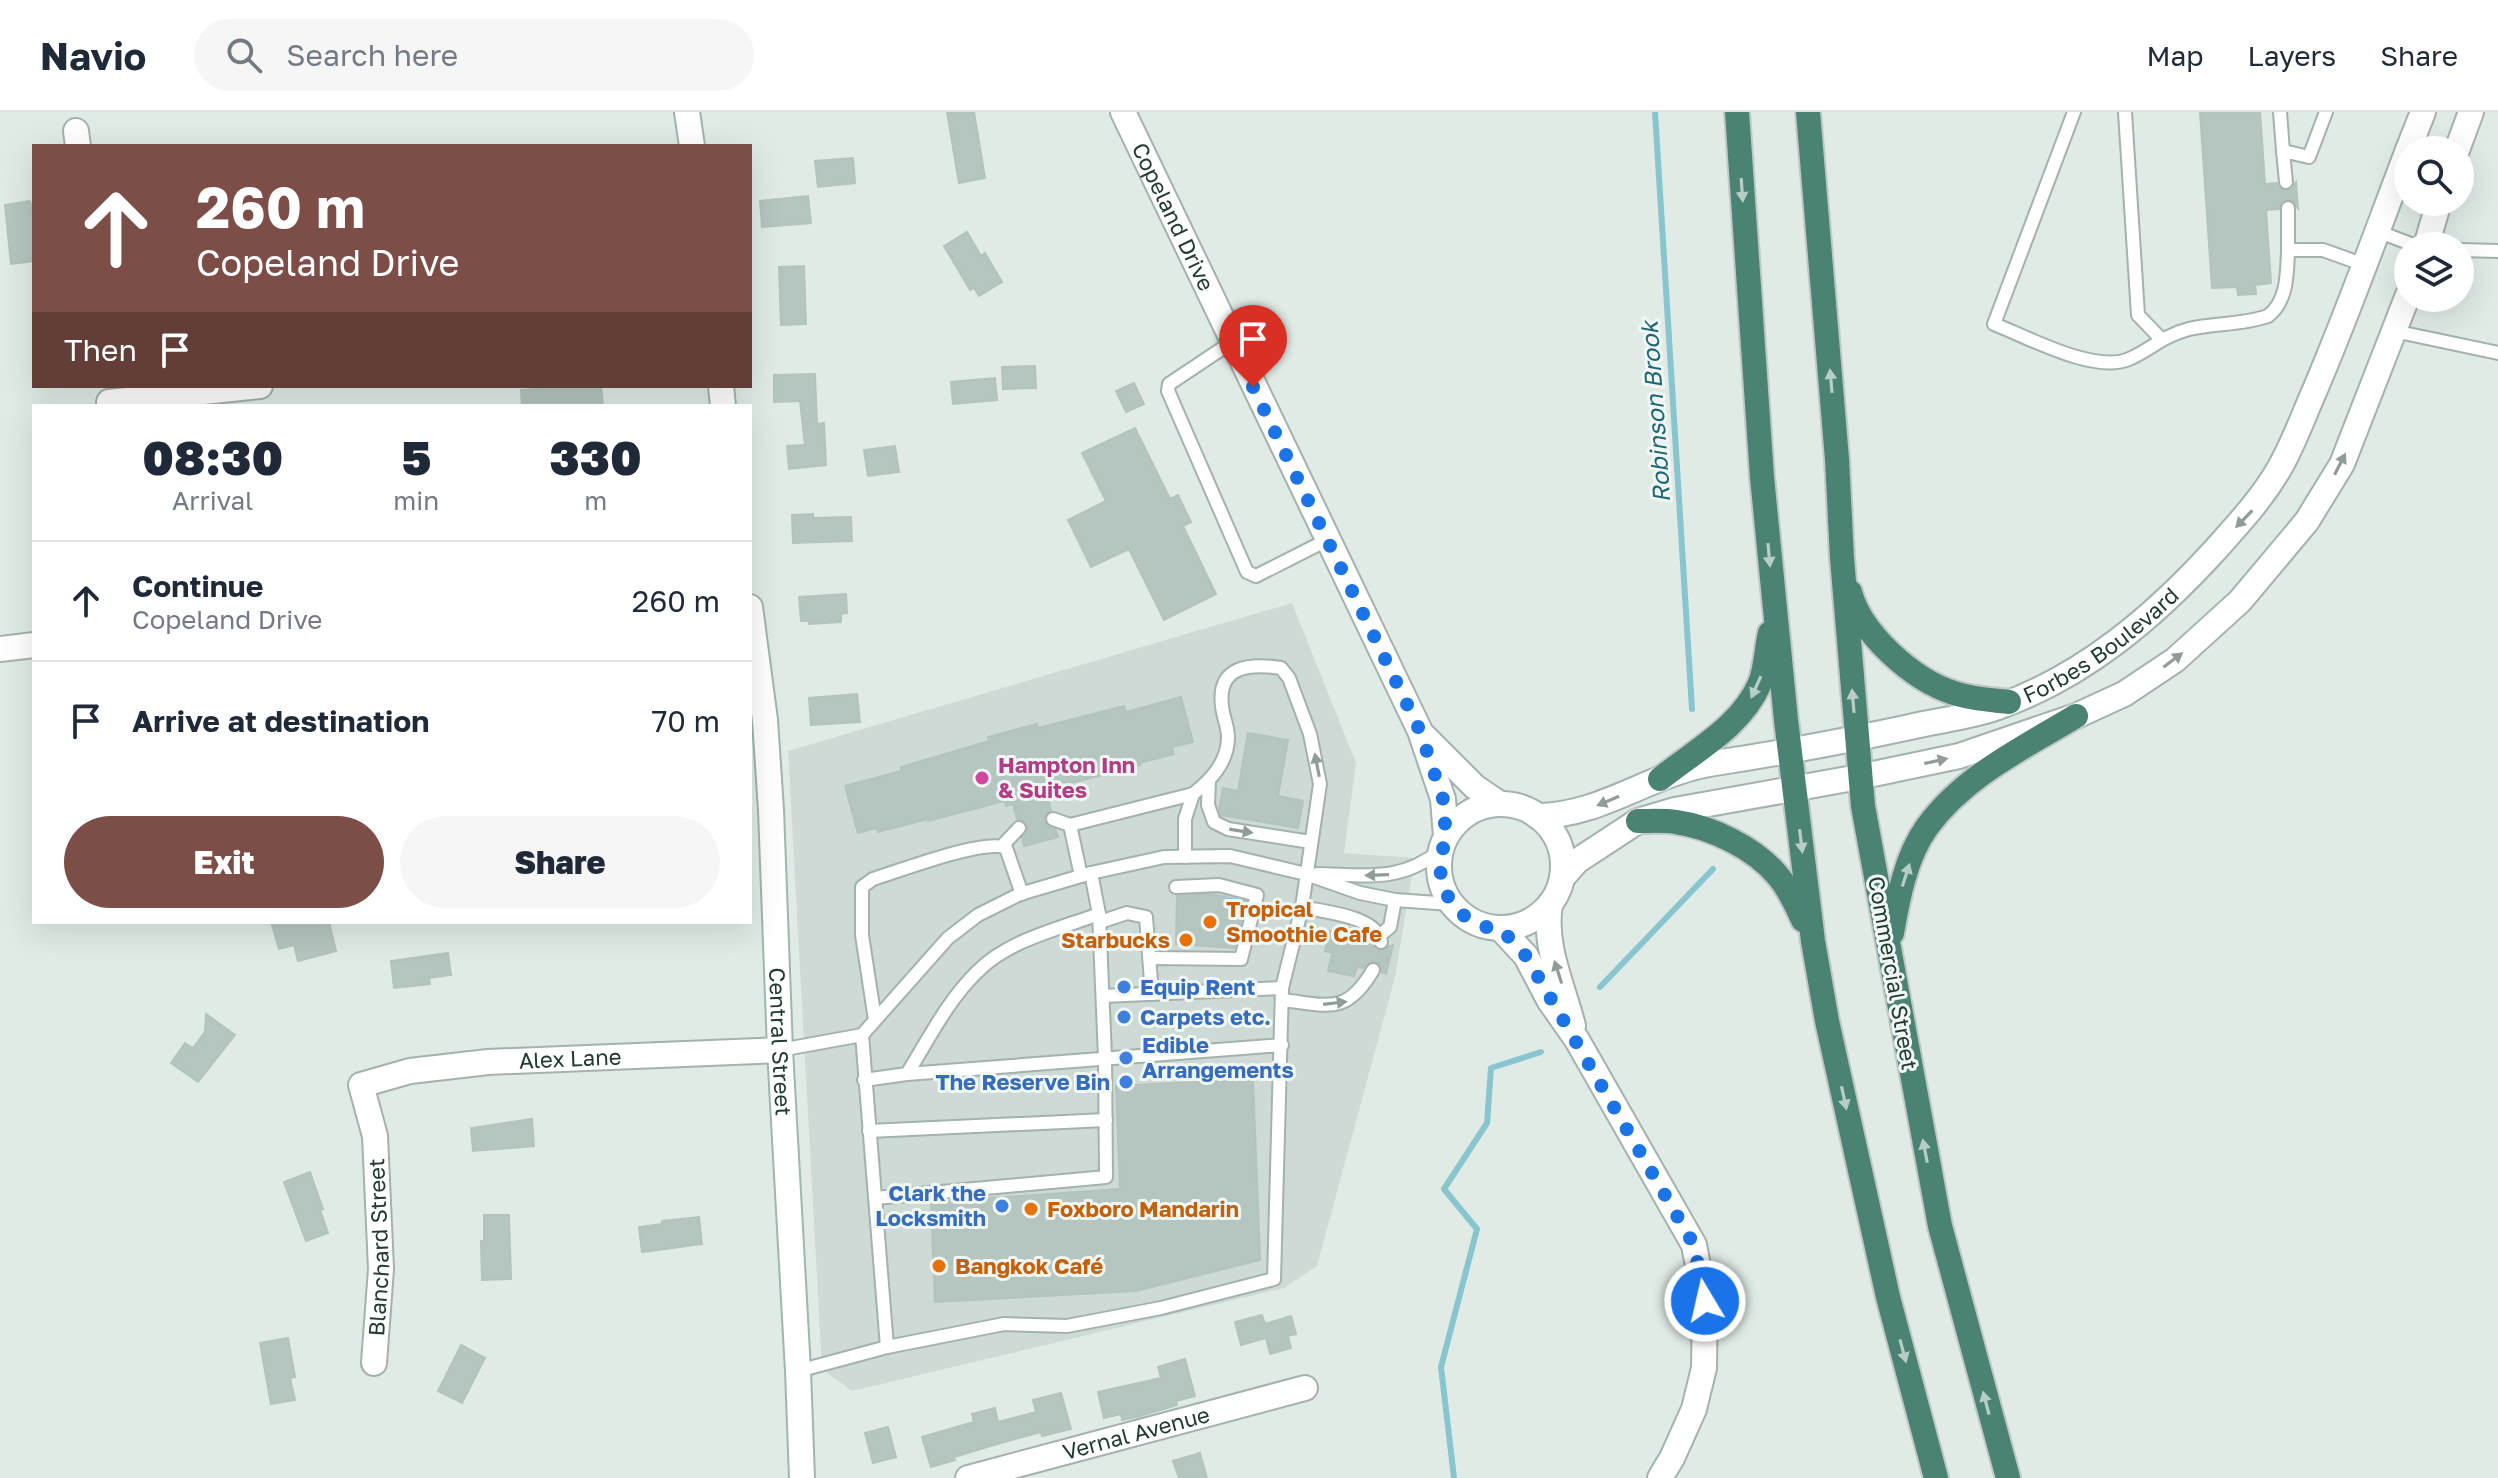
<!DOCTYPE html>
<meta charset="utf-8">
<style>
:root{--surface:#fff;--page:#f6f6f7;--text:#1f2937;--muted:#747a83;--line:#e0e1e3;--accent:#7c4e47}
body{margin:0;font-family:"Golos Text",sans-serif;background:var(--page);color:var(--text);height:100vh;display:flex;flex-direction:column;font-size:30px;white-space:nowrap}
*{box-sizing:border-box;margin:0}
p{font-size:26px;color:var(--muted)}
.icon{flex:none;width:44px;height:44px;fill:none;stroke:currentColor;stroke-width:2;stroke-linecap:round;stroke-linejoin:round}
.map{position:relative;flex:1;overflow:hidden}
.side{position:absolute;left:32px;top:292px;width:720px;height:520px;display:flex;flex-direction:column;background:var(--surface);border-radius:0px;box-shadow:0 8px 32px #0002}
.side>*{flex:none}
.top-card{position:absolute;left:32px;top:32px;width:720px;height:244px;border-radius:0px;box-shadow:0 8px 32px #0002;background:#7c4e47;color:#fff;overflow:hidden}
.fabs{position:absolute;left:2394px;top:24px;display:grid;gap:16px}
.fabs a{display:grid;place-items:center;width:80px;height:80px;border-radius:50%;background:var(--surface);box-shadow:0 8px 32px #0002;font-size:40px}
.pin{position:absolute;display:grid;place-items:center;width:68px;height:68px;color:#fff;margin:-82px -34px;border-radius:50% 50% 50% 0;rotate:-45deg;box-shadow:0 0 8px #0007}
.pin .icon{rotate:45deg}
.me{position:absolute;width:88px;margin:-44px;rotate:351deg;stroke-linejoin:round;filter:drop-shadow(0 0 6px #0008)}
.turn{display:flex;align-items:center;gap:28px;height:168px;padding:0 32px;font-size:36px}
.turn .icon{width:104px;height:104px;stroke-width:2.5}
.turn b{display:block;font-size:56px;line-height:68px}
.then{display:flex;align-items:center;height:76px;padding:0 32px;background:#0003;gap:16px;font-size:30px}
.eta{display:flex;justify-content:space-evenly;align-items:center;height:136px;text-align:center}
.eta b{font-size:48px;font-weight:800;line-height:56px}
.cta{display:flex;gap:16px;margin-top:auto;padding:16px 32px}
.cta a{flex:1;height:92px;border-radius:48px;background:var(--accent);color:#fff;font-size:32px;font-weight:800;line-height:92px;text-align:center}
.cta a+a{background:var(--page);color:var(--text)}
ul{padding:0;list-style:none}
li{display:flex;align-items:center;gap:24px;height:120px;padding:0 32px;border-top:2px solid var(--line)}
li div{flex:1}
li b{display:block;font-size:30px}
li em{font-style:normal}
header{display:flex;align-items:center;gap:48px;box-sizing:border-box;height:112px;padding:0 40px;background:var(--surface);border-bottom:2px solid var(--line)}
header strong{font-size:38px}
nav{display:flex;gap:44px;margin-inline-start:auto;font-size:28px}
.search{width:560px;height:72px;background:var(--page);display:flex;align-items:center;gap:20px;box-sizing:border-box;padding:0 28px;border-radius:44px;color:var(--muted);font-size:30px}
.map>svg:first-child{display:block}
.built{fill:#cedad5}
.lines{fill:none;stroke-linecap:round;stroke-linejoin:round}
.stream{stroke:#89c5cf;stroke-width:6}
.building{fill:#b5c5bf;stroke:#b3c4bc;stroke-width:2}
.service-casing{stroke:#a3b2ad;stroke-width:16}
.minor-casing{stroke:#a3b2ad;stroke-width:28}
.tertiary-casing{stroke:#a3b2ad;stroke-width:28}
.secondary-casing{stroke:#9fb6ad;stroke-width:28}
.trunk-casing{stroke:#c1c8c6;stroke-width:28}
.service{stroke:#fff;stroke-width:12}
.minor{stroke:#fff;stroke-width:24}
.tertiary{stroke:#fff;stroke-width:24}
.secondary{stroke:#fff;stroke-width:24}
.trunk{stroke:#4a8274;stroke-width:24}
.oneway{fill:#b6cec7}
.oneway2{fill:#909c99}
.route{stroke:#1a73e8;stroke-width:14;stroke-dasharray:0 25.2}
.hotel-dot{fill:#d1479c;stroke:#f0f7f4;stroke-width:3}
.food-dot{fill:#e8710a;stroke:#f0f7f4;stroke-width:3}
.shop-dot{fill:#3f7fe0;stroke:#f0f7f4;stroke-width:3}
.labels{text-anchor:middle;stroke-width:6;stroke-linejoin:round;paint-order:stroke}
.street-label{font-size:22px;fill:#213a33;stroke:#f0f7f4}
.hotel-label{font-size:22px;font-weight:bold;fill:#b23c85;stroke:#f0f7f4;text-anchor:start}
.food-label{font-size:22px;font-weight:bold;fill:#c56008;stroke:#f0f7f4;text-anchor:start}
.shop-label{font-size:22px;font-weight:bold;fill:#366cbe;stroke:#f0f7f4;text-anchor:start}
.water-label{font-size:24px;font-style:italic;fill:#1d6774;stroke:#f0f7f4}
</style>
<header>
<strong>Navio</strong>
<div class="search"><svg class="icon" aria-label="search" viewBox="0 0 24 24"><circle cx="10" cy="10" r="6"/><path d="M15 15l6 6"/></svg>Search here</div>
<nav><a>Map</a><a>Layers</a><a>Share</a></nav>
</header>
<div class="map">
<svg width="2498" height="1366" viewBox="0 0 2498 1366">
<rect width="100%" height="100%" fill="#e0ebe6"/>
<path class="built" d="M1292 491 1356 651 1344 741 1415 746 1395 865 1317 1154 1284 1176 852 1279 822 1257 788 639Z"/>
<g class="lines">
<g class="stream">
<path d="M1655 0 1692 597"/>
<path d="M1600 875 1713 757"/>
<path d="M1454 1366 1441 1255 1477 1117 1444 1077 1487 1011 1491 956 1541 940"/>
</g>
</g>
<g class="building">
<path d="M947 0H974L985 66 959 71Z"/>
<path d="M2200 0H2260L2265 72 2277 71 2279 76 2286 79 2292 77 2296 70 2298 96 2293 89 2287 87 2281 91 2279 97 2266 98 2271 171 2255 173 2256 182 2238 183 2237 175 2212 176Z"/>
<path d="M853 46 855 71 818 75 815 49Z"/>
<path d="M808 84 811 111 762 115 760 89Z"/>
<path d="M30 89 34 105V149L11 152 5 93Z"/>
<path d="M967 120 981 144 985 141 1002 170 979 184 974 176 970 178 944 134Z"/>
<path d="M804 154 806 212 781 213 779 155Z"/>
<path d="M1035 254 1036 276 1003 277 1002 255Z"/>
<path d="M815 262 817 312 824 311 826 353 789 357 787 334 805 333 800 289 774 290V263Z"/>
<path d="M995 266 997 288 953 292 951 270Z"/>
<path d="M1134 271 1144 292 1126 300 1116 279Z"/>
<path d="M535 274H601L603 294H522L521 278 536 277Z"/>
<path d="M1135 316 1170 387 1178 383 1191 410 1183 414 1216 482 1164 508 1129 437 1091 455 1068 408 1106 389 1082 341Z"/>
<path d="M895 334 899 360 868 364 864 338Z"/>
<path d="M813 402V406L851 405 852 429 793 431 792 403Z"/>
<path d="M846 482 847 501 841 502V510L809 512V509H801L799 485Z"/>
<path d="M857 582 860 610 811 613 809 586Z"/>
<path d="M1181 585 1193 630 1172 635 1174 642 1139 651 1140 653 1056 675 1057 680 1047 683 1051 698 1047 701 1044 708 1047 713 1056 718 1058 725 1024 734 1022 726 1027 719V713L1022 708 1017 707 1013 692 1006 694 1004 689 928 709V707L878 720 877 716 858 721 845 674 901 659V655L989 629 988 625 1037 612 1038 616 1124 594 1126 600Z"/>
<path d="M1248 621 1288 628 1278 684 1303 689 1298 716 1221 703 1219 698 1223 676 1238 679Z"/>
<path d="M1211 782 1246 789 1234 836 1176 832 1177 784Z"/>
<path d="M283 810H329L336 839 298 849 294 833 279 837 272 813Z"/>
<path d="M1341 813 1364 821 1363 826 1370 828 1379 839 1393 833 1386 862 1381 860 1379 851 1373 849 1363 856 1357 855 1354 864 1328 859 1332 841 1325 839 1330 819 1339 821Z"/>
<path d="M448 841 451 863 429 866 430 872 394 876 391 849Z"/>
<path d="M206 902 235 923 198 970 171 951 185 931 193 936 205 920Z"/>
<path d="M1253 967 1260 1148 1136 1179 935 1190 931 1090 1120 1077 1116 974Z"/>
<path d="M532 1007 534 1034 473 1039 471 1016Z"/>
<path d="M310 1060 323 1097 320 1098 328 1121 306 1129 284 1070Z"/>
<path d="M484 1103H509L511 1167 482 1168 481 1129H484Z"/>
<path d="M699 1105 702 1132 642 1140 639 1115 662 1112V1109Z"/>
<path d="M1262 1203 1265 1212 1291 1204 1296 1222 1288 1224 1291 1236 1270 1242 1266 1226 1241 1233 1235 1210Z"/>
<path d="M288 1226 295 1265 290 1266 295 1288 271 1292 260 1231Z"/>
<path d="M461 1233 485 1246 462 1291 438 1279Z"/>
<path d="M1185 1247 1195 1284 1176 1289 1177 1293 1140 1304 1122 1308 1121 1302 1104 1306 1098 1280 1161 1266 1158 1255Z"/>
<path d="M1061 1281 1071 1317 1042 1324 1041 1320 1004 1330 954 1345 955 1348 931 1355 922 1325 974 1310 972 1302 995 1296 998 1310 1036 1300 1033 1288Z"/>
<path d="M888 1315 896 1345 873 1351 865 1321Z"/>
<path d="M1200 1341 1207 1366H1179L1173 1349Z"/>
</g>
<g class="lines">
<defs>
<g id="service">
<path d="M2074 0 1994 212C2027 225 2095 262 2129 247 2152 237 2160 225 2189 217 2215 211 2242 213 2268 204 2288 189 2287 160 2288 138H2323L2365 153"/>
<path d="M2125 0 2138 203 2161 227"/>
<path d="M2280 0 2283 39 2309 45 2326 0"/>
<path d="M2283 39 2286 70"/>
<path d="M2288 96V138"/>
<path d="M2377 119 2416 134"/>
<path d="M2460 138 2498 139"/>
<path d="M2394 219 2498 241"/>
<path d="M1232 230 1169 272 1168 279 1247 460 1256 464 1327 428"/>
<path d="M1209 669 1208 693 1214 710 1228 717 1311 730"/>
<path d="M1053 707 1070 713"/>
<path d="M1002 734 1019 716"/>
<path d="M1185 745V707L1193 682"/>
<path d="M1091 761 1099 802"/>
<path d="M1317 762C1366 763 1400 771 1441 738"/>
<path d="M1302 795C1325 800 1377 804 1381 830"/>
<path d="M1100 810 1127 801 1146 805 1152 882"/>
<path d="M1380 823 1390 815 1395 788"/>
<path d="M1150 846 1241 847 1257 783 1219 773 1176 775"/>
<path d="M1103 884 1282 876"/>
<path d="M1282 888C1328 893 1346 904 1373 858"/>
<path d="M875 908 862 823V775L873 767C899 759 985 726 1006 736L1022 782"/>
<path d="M862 923 887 1235"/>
<path d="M780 938 862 923 948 826 978 803 1020 782 1091 761 1164 745 1230 744 1306 762 1360 781 1395 788 1451 792"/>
<path d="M907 962 1282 933"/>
<path d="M864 968 907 962C928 928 948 888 977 860 1008 828 1059 817 1099 802L1105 945 1106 1065 875 1086"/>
<path d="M869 1019 1106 1008"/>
<path d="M798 1259 887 1235 1004 1212 1067 1214 1161 1196 1274 1167 1282 876 1302 795 1320 672 1310 622 1289 566 1281 556C1249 551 1217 554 1222 594 1223 605 1228 615 1228 625 1228 650 1211 668 1193 682L1070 713 1081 764"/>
</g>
<g id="minor">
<path d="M76 19 78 34"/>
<path d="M109 290 260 274"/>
<path d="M0 537 34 533"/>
<path d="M1550 792C1543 834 1563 874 1573 914"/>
<path d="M1501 817 1526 844 1549 888 1577 928 1694 1133 1705 1189 1704 1256 1694 1297 1672 1346 1660 1366"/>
<path id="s1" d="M374 1251 381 1157 375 1024 361 973 410 959 488 950 780 938"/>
<path id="s2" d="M968 1366 1305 1276"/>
</g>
<g id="tertiary">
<path id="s3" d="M1123 0 1420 619 1443 687 1446 725"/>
<path d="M2408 38 2423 0"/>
<path d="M2457 38 2471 0"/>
<path d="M2426 134 2439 90"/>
<path d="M1424 624 1475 675 1500 692"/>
<circle cx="1501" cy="754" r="62"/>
<path id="s4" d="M1537 704C1602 704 1652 660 1715 651 1781 641 1845 629 1910 615 1940 608 1970 605 1998 595 2085 564 2155 504 2216 437 2239 411 2261 388 2279 357 2293 333 2303 305 2314 280 2348 201 2377 119 2408 38"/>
<path d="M1562 766 1577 749 1638 709 1675 698 1859 665 1959 644 2076 604 2124 582 2175 548 2240 489 2307 409 2342 352 2408 183"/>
</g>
<g id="secondary">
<path d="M687 0 692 34"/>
<path d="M721 274 723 294"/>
<path id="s5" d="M750 495 765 608 771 698 780 938 798 1259 802 1366"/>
</g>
<g id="trunk">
<path d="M1737 0 1762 365 1786 608 1813 829 1827 909 1888 1185 1936 1366"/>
<path d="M1808 0 1837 347 1842 446 1863 694 1940 1114 2008 1366"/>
<path d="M1850 480C1861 522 1913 568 1954 581 1971 587 1991 588 2009 590"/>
<path d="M1660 667C1696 638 1741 615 1760 571 1766 556 1766 537 1770 521"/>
<path d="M1638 709C1650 709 1664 708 1676 710 1711 715 1755 736 1778 764 1789 777 1796 792 1803 808"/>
<path d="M1892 821C1898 786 1906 744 1927 715 1964 664 2023 636 2076 604"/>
</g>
</defs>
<use href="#service" class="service-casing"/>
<use href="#minor" class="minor-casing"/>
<use href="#tertiary" class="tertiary-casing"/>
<use href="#secondary" class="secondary-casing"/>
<use href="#trunk" class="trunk-casing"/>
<use href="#service" class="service"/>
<use href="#minor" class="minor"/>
<use href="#tertiary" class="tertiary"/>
<use href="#secondary" class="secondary"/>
<use href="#trunk" class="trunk"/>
</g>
<defs><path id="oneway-solid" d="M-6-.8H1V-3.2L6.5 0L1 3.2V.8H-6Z" transform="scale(2)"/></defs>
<g class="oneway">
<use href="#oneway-solid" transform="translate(1742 78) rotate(86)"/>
<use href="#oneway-solid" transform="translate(1831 269) rotate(-95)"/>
<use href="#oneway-solid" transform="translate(1769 443) rotate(85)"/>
<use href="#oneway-solid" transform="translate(1756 575) rotate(114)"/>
<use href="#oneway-solid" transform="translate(1853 589) rotate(-95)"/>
<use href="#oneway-solid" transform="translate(1801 729) rotate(83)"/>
<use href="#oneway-solid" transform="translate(1906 763) rotate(-72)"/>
<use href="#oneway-solid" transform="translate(1844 986) rotate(78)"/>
<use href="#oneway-solid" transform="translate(1925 1039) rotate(-101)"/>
<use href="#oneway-solid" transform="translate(1903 1239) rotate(75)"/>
<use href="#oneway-solid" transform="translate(1986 1291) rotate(-105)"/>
</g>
<g class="oneway2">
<use href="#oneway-solid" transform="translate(2340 352) rotate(-63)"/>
<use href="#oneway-solid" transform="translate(2244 407) rotate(134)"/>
<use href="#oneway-solid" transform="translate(2173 548) rotate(-37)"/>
<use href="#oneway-solid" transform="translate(1936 649) rotate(-12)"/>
<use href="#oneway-solid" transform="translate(1317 653) rotate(-101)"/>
<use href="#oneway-solid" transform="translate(1608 689) rotate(157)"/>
<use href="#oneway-solid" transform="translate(1241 719) rotate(9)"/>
<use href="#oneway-solid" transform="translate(1377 763) rotate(178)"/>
<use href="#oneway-solid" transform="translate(1558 860) rotate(-108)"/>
<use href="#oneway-solid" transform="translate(1335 891) rotate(-7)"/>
</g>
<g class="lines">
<path class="route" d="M1253 275 1420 619 1443 687 1446 725 1439 752 1444 779 1461 802 1486 815 1501 817 1526 844 1694 1133 1705 1189"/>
</g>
<circle class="hotel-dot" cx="982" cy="666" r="8"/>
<g class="food-dot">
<circle cx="1210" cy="810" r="8"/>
<circle cx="1186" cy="828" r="8"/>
<circle cx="1031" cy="1097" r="8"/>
<circle cx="939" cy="1154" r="8"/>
</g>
<g class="shop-dot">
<circle cx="1124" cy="875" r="8"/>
<circle cx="1124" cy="905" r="8"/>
<circle cx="1126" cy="946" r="8"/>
<circle cx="1126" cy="970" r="8"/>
<circle cx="1002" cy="1094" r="8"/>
</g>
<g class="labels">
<g class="street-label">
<text dy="8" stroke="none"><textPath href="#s3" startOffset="116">Copeland Drive</textPath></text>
<text dy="8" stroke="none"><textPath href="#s4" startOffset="596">Forbes Boulevard</textPath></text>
<text transform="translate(1893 861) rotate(80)" y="8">Commercial Street</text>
<text dy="8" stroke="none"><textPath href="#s5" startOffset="436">Central Street</textPath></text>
<text dy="8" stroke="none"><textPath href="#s1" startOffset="492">Alex Lane</textPath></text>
<text dy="8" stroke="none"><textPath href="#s1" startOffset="116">Blanchard Street</textPath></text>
<text dy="8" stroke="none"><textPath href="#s2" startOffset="174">Vernal Avenue</textPath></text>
</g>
<g class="hotel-label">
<text x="998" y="661">Hampton Inn<tspan x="998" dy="25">&amp; Suites</tspan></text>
</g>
<g class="food-label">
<text x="1226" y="805">Tropical<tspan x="1226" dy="25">Smoothie Cafe</tspan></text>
<text x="1170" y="836" text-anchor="end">Starbucks</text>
<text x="1047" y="1105">Foxboro Mandarin</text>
<text x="955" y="1162">Bangkok Café</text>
</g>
<g class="shop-label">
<text x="1140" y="883">Equip Rent</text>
<text x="1140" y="913">Carpets etc.</text>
<text x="1142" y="941">Edible<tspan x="1142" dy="25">Arrangements</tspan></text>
<text x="1110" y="978" text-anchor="end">The Reserve Bin</text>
<text x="986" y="1089" text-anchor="end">Clark the<tspan x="986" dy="25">Locksmith</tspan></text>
</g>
<g class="water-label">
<text transform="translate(1656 300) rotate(-94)" y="8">Robinson Brook</text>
</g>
</g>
</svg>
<div class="fabs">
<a><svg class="icon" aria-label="search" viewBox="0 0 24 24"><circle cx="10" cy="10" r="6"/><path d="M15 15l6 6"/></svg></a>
<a><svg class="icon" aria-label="layers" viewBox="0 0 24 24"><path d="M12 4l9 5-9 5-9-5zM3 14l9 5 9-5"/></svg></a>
</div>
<div class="pin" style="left:1253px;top:275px;background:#d93025"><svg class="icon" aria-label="arrive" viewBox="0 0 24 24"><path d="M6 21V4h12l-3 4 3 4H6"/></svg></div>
<svg class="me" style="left:1705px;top:1189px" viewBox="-20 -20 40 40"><circle r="17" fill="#1a73e8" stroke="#fff" stroke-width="3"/><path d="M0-11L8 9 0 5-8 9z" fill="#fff"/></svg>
<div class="top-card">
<div class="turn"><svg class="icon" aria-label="ahead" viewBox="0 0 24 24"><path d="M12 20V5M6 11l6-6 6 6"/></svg><div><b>260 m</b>Copeland Drive</div></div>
<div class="then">Then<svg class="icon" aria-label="arrive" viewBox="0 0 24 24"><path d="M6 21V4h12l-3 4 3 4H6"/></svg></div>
</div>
<section class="side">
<div class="eta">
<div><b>08:30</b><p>Arrival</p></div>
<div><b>5</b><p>min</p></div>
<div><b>330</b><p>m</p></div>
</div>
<ul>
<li><svg class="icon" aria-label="ahead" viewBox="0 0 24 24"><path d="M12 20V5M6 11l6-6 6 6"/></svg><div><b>Continue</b><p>Copeland Drive</p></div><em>260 m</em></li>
<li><svg class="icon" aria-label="arrive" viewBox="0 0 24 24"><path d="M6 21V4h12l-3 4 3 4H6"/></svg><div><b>Arrive at destination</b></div><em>70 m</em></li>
</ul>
<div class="cta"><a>Exit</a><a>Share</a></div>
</section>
</div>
